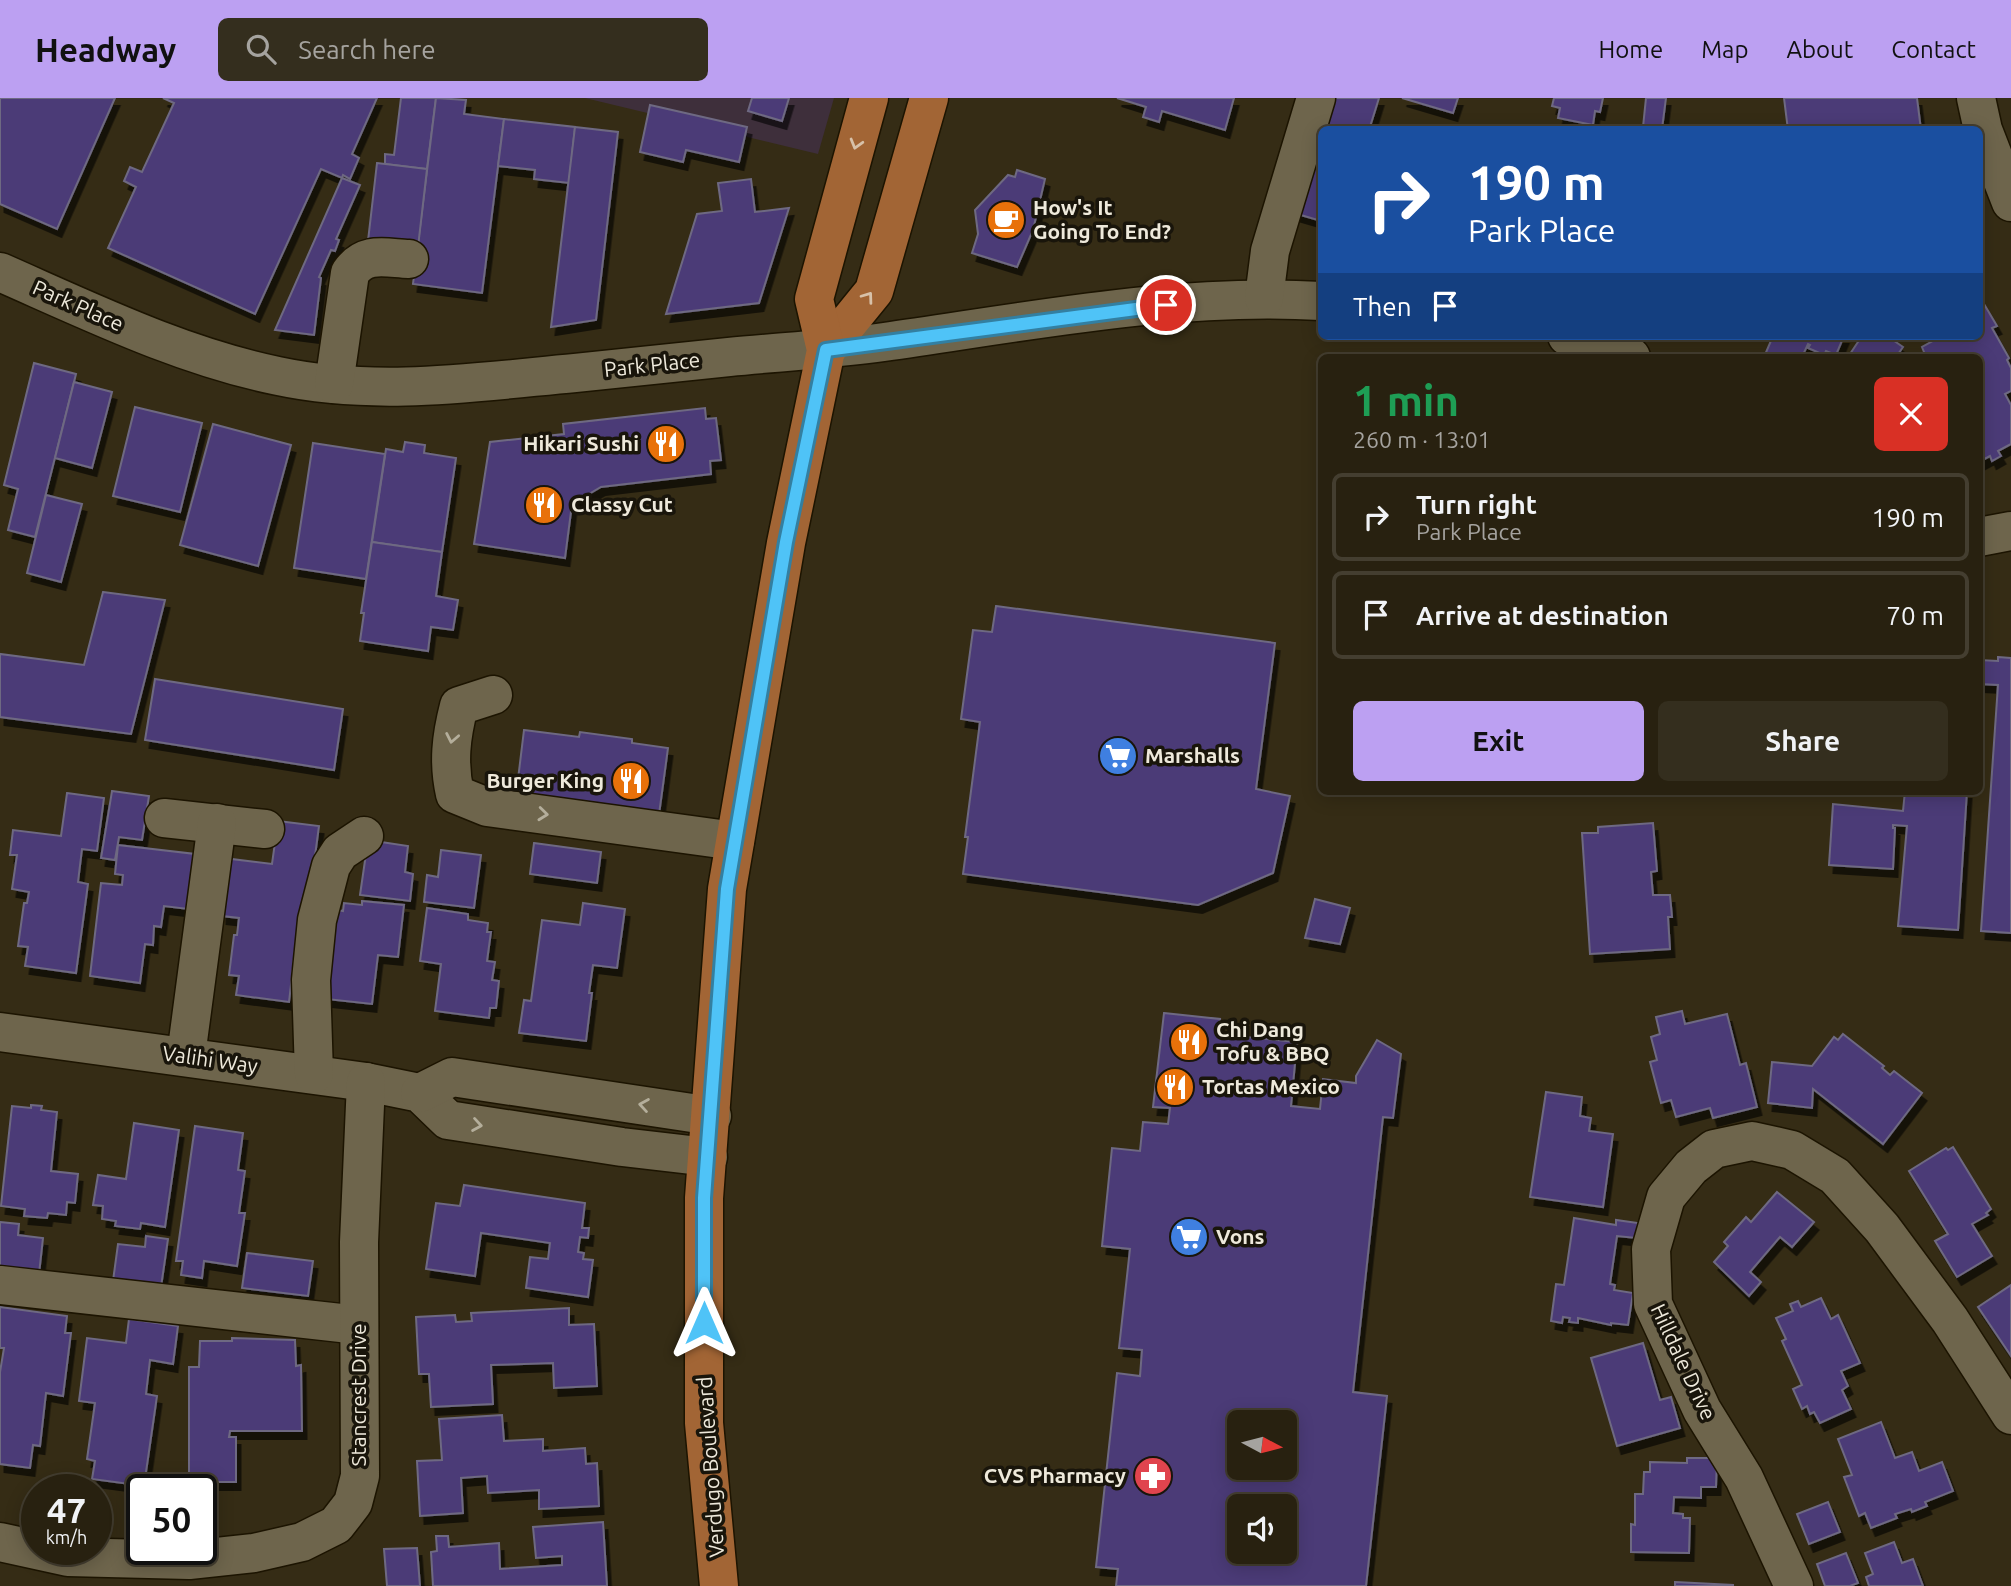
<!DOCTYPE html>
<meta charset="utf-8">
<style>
:root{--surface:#282110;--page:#342e1e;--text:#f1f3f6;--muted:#a5a39f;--line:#443e30;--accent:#bca0f2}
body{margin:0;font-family:Ubuntu,sans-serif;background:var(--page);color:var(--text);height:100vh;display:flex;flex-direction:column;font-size:26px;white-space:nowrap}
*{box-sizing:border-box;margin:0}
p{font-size:23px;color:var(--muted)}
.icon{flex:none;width:38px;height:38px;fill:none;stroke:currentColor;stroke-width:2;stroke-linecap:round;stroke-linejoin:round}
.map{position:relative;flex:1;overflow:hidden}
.drawer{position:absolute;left:1318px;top:256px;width:665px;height:441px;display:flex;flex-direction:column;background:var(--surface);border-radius:10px;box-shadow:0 4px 18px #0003,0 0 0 2px var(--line)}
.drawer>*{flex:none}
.top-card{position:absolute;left:1318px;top:28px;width:665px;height:214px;border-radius:10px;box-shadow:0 4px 18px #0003,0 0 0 2px var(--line);background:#1a4fa0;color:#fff;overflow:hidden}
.needle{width:46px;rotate:97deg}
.tools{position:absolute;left:1227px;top:1312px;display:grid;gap:14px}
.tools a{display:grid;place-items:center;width:70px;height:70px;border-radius:10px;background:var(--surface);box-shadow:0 4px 18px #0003,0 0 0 2px var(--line);font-size:35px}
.speed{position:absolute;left:21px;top:1376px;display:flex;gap:14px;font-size:35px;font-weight:700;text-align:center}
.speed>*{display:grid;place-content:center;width:91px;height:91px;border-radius:50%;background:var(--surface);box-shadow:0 4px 18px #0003,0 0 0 2px var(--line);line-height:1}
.speed small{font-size:18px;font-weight:400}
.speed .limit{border:4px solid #111;border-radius:10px;background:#fff;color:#111}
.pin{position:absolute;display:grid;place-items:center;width:60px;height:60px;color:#fff;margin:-30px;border:4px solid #fff;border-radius:50%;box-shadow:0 2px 7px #0007}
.me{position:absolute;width:77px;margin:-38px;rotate:0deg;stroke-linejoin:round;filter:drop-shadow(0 0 5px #0008)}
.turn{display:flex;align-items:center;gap:24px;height:147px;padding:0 35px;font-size:32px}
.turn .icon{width:91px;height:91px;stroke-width:2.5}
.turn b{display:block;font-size:49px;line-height:60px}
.then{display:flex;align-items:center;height:66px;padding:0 35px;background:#0003;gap:14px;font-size:26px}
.round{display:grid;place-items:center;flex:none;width:74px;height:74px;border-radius:10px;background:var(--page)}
.summary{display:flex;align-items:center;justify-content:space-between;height:119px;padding:0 35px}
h1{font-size:42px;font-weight:700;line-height:52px;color:#1e9e55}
.action{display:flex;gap:14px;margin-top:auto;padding:14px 35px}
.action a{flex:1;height:80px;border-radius:10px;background:var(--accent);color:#111;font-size:28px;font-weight:700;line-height:80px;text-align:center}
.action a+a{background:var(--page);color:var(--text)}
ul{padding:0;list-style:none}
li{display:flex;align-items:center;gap:21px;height:88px;margin:0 14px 10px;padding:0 21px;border:4px solid var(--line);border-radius:10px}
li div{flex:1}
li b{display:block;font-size:26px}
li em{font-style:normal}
header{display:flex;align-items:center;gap:42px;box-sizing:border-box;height:98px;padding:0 35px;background:var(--accent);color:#111}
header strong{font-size:33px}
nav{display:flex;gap:38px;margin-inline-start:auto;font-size:24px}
.search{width:490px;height:63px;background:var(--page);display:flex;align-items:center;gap:18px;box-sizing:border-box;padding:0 24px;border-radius:10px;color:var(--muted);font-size:26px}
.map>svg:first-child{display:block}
.commercial{fill:#3e2f3b}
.building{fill:#4c3b77;stroke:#6e6982;stroke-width:2;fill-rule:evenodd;filter:url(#shadow)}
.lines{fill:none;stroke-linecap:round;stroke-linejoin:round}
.minor-casing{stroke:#1c1401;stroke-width:41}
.major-casing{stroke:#1c1401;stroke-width:41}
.minor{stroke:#6e654c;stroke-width:38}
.major{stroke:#a26535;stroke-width:38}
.oneway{stroke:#d7c1a9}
.oneway2{stroke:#b4ae9b}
.route-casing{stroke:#337fa1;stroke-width:18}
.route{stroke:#4fc3f7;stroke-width:12}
.labels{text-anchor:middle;stroke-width:7;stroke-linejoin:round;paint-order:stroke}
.poi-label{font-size:21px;font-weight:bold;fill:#eee9db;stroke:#19150b;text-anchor:start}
.street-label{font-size:21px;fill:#eee9db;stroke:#19150b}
</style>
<header>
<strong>Headway</strong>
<div class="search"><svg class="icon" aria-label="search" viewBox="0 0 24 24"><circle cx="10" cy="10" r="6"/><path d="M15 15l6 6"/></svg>Search here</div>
<nav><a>Home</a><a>Map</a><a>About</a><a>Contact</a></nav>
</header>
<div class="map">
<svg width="2011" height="1488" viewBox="0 0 2011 1488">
<defs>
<filter id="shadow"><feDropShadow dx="4.5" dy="8" stdDeviation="0" flood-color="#0009"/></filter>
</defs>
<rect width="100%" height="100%" fill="#352c15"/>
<path class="commercial" d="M585 0H834L818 56Z"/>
<g class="building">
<path d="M0 0H115L57 131 0 106Z"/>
<path d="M163 0H377L352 56 359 60 350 81 343 77 342 80 321 71 255 216 108 150 136 89 124 83 130 69 142 74 174 5Z"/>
<path d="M401 0H436L427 71 385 66V56L394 57Z"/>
<path d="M436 0 466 2 464 16 504 21 482 195 413 186Z"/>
<path d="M752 0H789L782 23 748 13Z"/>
<path d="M1117 0H1234L1225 32 1162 13 1159 24 1143 19 1146 9Z"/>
<path d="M1330 0H1379L1369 32H1321V123L1294 115Z"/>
<path d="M1402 0H1458L1453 15Z"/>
<path d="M1554 0H1603L1600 14 1595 13 1593 27 1558 20 1560 10 1552 8Z"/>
<path d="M1646 0H1666L1662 31 1643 29Z"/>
<path d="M1784 0H1917L1921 32H1788Z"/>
<path d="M650 7 747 29 739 64 686 52 683 64 640 54Z"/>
<path d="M504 21 575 29 569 85 534 81 535 72 498 68Z"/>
<path d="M575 29 618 34 596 222 551 229Z"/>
<path d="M377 65 427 71 418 149 368 143Z"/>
<path d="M1017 72 1045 81 1033 132 1017 169 972 155 978 136 975 112 1008 77 1015 79Z"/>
<path d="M342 80 360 87 336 141 339 142 335 153 331 152 319 179 321 180 314 237 275 232Z"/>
<path d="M751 81 755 114 789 110 759 205 666 216 697 116 722 113 718 85Z"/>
<path d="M1984 206 1997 228 1992 230 2009 260 2007 262 2011 270V293L2005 296 2011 307V346L1998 353 2001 358 1992 363 1990 358 1979 364V259H1926L1922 249 1938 240 1937 238H1979V208Z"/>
<path d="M1773 238H1844L1836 257 1826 253 1824 257 1808 250 1810 247 1808 246 1802 259H1764Z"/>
<path d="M1862 238H1887L1903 249 1896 259H1848Z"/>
<path d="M34 265 76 276 35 439 8 432 18 391 4 387Z"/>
<path d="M74 284 112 294 92 370 55 360Z"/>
<path d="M135 309 202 325 180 414 113 398Z"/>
<path d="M705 310 706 321 716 320 721 362 710 363 711 376 601 389 572 406 565 460 474 446 490 344 564 336 563 326Z"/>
<path d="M213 326 291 347 258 468 180 447Z"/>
<path d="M405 344 425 347 424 355 456 360 442 454 372 444 386 351 403 354Z"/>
<path d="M313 345 385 356 366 481 294 470Z"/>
<path d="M46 397 82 406 61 484 27 475Z"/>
<path d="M372 444 442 454 436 498 458 502 453 532 431 529 428 553 360 543 364 515H361Z"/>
<path d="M103 494 165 502 131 636 0 619V556L84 567Z"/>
<path d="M996 508 1275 545 1256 691 1290 698 1273 775 1198 807 963 776 968 739H965L980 624 961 621 973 532 992 534Z"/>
<path d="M1998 559 2011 560V835L1981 833 1998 587 1979 586V562L1998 563Z"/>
<path d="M155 581 343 611 334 672 145 642Z"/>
<path d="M524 632 579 639 580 634 632 641V645L668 650 658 724 515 706Z"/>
<path d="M112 693 149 698 142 742 119 739 115 762 101 760Z"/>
<path d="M1905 693H1967L1958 832 1898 828 1907 728 1893 727V730H1895L1893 771 1829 767 1833 706 1903 713Z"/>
<path d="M67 695 104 700 97 753 82 751 78 784 88 786 76 875 25 868 28 849 18 848 24 805H27L29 794 12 791 17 757H10L13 732 61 738Z"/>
<path d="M278 723 319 728 307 818 299 817 289 904 236 897 239 878 229 877 234 837H237L239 820 222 818 223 760 272 766Z"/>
<path d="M1653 725 1657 773 1651 774 1653 797H1670L1672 819H1668L1670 851 1590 856 1582 735H1598V729Z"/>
<path d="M368 742 408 748 405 774 413 776 410 803 360 797Z"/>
<path d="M534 745 601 754 597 785 530 776Z"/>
<path d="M118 747 195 756 188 811 164 808 161 829 154 828 153 847 145 846 140 885 90 878 101 785 122 787 123 777 115 776Z"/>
<path d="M441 752 481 757 474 810 424 804 427 777 438 779Z"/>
<path d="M1315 801 1350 810 1340 846 1305 840Z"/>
<path d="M362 803 404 807 398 859 378 857 372 906 317 900 337 812 343 813 344 805 362 807Z"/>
<path d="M583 805 625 811 617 870 593 867 589 895H592L586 943 519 935 524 902 531 903 542 822 580 827Z"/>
<path d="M427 810 468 816V822L488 825 487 834H491L487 863 495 864 492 882 499 883 496 910H490L489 920 435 913 441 866 420 863Z"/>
<path d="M1682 913 1685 926 1727 916 1740 967 1746 965 1757 1009 1713 1020 1710 1010 1676 1019 1671 1002 1661 1005 1650 964 1657 962 1651 939 1660 936 1656 919Z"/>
<path d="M1164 915 1220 921 1218 936 1297 944 1291 1008 1320 1011 1323 981 1356 985V978L1377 942 1401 956 1393 1020 1383 1019 1353 1294 1387 1298 1366 1488H1116L1118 1471 1096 1469 1117 1275 1140 1278 1142 1252 1119 1250 1130 1151 1102 1148 1112 1050 1140 1053 1143 1024 1168 1026 1170 1010 1153 1009ZM1239 1325H1284V1370H1239ZM1239 1409H1284V1454H1239Z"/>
<path d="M1843 936 1884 968 1882 970 1890 977 1894 973 1922 995 1883 1046 1813 991 1812 1010 1768 1005 1772 964 1812 968 1834 939 1838 942Z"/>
<path d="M1546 994 1582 999 1580 1018 1591 1020 1589 1033 1613 1036 1603 1109 1530 1099Z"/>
<path d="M31 1007 42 1008 41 1012 57 1014 51 1073 78 1076 75 1105 67 1104 66 1117 48 1115 47 1120 24 1118 25 1111 1 1108 12 1008 31 1010Z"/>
<path d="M134 1025 179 1032 165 1129 141 1125 140 1131 115 1128 116 1123 102 1121 103 1108 93 1107 98 1077 126 1081Z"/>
<path d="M195 1028 243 1035 238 1072 245 1073 239 1115H245L237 1168 204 1163 202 1180 181 1177 183 1163H176Z"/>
<path d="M1953 1049 1991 1111 1986 1115 1988 1117 1972 1126 1992 1158 1957 1179 1935 1143 1948 1136 1909 1073 1946 1050 1948 1052Z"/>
<path d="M464 1087 585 1105 582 1130H589L588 1140 580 1139 578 1154 584 1155 583 1161 593 1162 588 1199 526 1190 530 1159 548 1161 550 1145 481 1135 475 1178 426 1171 436 1105 460 1108Z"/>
<path d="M1777 1094 1814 1124 1792 1149 1780 1139 1750 1174 1761 1184 1749 1198 1714 1164 1728 1148 1724 1144 1746 1119 1751 1124Z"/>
<path d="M1574 1120 1616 1127V1122L1638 1125 1636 1140 1617 1138 1610 1186 1615 1187 1614 1192 1633 1195 1628 1227 1611 1225V1227L1578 1220V1225L1569 1224 1570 1220 1563 1219 1562 1225 1551 1223 1556 1186 1564 1187Z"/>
<path d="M0 1124 19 1126 18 1137 43 1140 39 1176 0 1171Z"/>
<path d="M146 1138 168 1141 161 1189 113 1183 118 1146 145 1149Z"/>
<path d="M247 1155 313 1163 308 1198 242 1190Z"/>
<path d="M2011 1187V1258L1978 1209Z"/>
<path d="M1821 1200 1831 1221 1838 1217 1860 1265 1841 1273 1848 1288 1842 1292 1851 1311 1820 1325 1814 1314 1810 1316 1807 1308 1802 1311 1793 1291 1802 1287 1782 1243 1786 1241 1776 1220 1793 1213 1790 1206 1798 1203 1801 1209Z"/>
<path d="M0 1209 67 1218 65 1235H71L63 1298 46 1295 40 1348 33 1347 30 1370 0 1366V1274L4 1250H0Z"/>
<path d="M569 1210V1227L594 1226 597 1288 554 1290 553 1265 491 1267 493 1306 431 1309 429 1276H419L416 1219 455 1217 456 1224 472 1223 471 1215Z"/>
<path d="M129 1221 178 1228 173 1266 150 1262 146 1296 157 1298 144 1388 92 1381 95 1363 87 1361 95 1305 79 1303 87 1240 126 1245Z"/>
<path d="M232 1240 295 1242 296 1268 301 1267 302 1333H230L229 1339H236V1384H193V1379H189V1269H199L200 1243H232Z"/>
<path d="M1643 1245 1660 1302 1671 1299 1680 1330 1617 1348 1591 1260Z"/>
<path d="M502 1317 504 1343 543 1341V1353L585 1350 586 1366 597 1365 599 1408 539 1411V1392L488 1395 487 1378 461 1380 463 1415 420 1418 417 1363 442 1362 439 1321Z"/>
<path d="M1881 1324 1895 1360 1912 1354 1919 1373 1942 1364 1953 1393 1925 1404 1927 1408 1912 1414 1911 1411 1895 1416 1897 1420 1871 1430 1865 1415 1859 1418 1844 1379 1852 1377 1838 1341Z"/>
<path d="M1687 1360H1717L1716 1389H1701V1400L1674 1399 1673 1415 1683 1416V1420H1690L1689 1455 1631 1454V1426L1635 1427V1396H1643L1644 1374H1650V1364L1687 1365Z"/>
<path d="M1828 1404 1840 1434 1809 1446 1797 1416Z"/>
<path d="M603 1424 607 1488H433L431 1454 437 1453 436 1438H448L449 1449 499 1445 500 1471 562 1467V1458L536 1460 533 1429Z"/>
<path d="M1894 1444 1902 1465 1913 1461 1923 1488H1869L1866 1479 1873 1476 1865 1455Z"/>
<path d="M417 1450 420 1488H387L384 1451Z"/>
<path d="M1846 1455 1858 1485 1850 1488H1825L1817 1466Z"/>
<path d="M1675 1484 1733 1487V1488H1675Z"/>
</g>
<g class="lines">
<defs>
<g id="minor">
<path d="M1976 0 1983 32 2011 104"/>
<path d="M0 174C91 214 181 258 278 278 376 299 477 284 575 275 626 270 678 264 729 259 781 254 833 251 884 244 1026 224 1178 194 1321 203"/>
<path d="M1264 200 1270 153 1316 0"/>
<path d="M1567 238 1631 259"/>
<path d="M334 286 350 175C365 153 385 160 409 161"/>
<path d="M1979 439 2011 433"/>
<path d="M493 597 459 608C451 639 448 665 455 696L487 709 735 743"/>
<path d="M164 720 265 731"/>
<path d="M0 934 366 984 420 995 448 1022 622 1049 708 1059"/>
<path d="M186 958 217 725"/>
<path d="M314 976 311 882 317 822 331 768 340 754 364 738"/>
<path d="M420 995 452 979 712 1018"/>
<path d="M0 1187 359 1227"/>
<path d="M0 1444 68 1459 189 1462 254 1455 302 1444 336 1427 353 1405 360 1378 359 1144 366 984"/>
<path d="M1794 1488 1744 1380 1702 1312 1653 1206 1651 1151 1666 1099 1691 1069 1714 1051 1752 1043 1792 1052 1835 1078 1882 1130 1950 1222 2011 1317"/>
</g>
<g id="major">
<path d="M826 252 874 193 929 0"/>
<path d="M719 1488 704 1325V1100L727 791 786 445 826 252 814 201 869 0"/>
</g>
</defs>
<use href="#minor" class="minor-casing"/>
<use href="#major" class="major-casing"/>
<use href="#minor" class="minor"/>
<use href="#major" class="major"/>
</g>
<defs><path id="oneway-chevron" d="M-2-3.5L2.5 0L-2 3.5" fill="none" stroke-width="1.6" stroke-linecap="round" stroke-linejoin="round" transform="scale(1.75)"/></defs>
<g class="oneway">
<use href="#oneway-chevron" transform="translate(856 46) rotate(106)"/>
<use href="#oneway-chevron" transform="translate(868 199) rotate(-54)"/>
</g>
<g class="oneway2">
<use href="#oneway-chevron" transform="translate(452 640) rotate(101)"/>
<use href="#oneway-chevron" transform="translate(543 716) rotate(6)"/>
<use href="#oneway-chevron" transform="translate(644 1007) rotate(-171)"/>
<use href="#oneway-chevron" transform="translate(477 1027) rotate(9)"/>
</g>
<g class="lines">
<defs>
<path id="route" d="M704 1225V1100L727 791 786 444 826 252 1166 207"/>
</defs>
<use href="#route" class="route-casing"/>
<use href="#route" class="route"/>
</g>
<defs>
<symbol id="cafe-disc" viewBox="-11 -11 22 22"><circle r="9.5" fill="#e8710a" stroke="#19150b"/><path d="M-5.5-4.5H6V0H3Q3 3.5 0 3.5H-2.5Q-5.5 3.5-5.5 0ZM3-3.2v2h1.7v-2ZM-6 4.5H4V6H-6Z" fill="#fff"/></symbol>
<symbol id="restaurant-disc" viewBox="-11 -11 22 22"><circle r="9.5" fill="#e8710a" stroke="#19150b"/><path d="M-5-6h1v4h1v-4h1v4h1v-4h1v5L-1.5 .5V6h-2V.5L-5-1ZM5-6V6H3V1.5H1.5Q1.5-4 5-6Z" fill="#fff"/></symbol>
<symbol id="supermarket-disc" viewBox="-11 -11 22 22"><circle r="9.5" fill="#3f7fe0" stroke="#19150b"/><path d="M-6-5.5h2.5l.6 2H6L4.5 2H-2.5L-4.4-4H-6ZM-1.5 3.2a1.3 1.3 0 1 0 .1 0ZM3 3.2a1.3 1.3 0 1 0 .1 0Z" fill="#fff"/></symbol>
<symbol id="pharmacy-disc" viewBox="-11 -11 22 22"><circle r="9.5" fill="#e0444e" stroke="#19150b"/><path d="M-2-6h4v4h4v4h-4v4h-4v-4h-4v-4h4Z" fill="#fff"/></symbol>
</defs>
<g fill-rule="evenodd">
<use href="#cafe-disc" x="984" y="100" width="44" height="44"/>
<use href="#restaurant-disc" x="644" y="324" width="44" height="44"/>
<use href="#restaurant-disc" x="522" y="385" width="44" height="44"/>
<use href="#supermarket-disc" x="1096" y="636" width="44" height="44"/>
<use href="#restaurant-disc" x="609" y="661" width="44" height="44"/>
<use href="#restaurant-disc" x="1167" y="922" width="44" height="44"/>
<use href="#restaurant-disc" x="1153" y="967" width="44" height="44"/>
<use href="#supermarket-disc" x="1167" y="1117" width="44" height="44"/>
<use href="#pharmacy-disc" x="1131" y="1356" width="44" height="44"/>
</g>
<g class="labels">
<g class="poi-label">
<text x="1033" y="117">How's It<tspan x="1033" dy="24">Going To End?</tspan></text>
<text x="639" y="353" text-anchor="end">Hikari Sushi</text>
<text x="571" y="414">Classy Cut</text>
<text x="1145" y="665">Marshalls</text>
<text x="604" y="690" text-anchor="end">Burger King</text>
<text x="1216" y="939">Chi Dang<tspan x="1216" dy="24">Tofu &amp; BBQ</tspan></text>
<text x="1202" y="996">Tortas Mexico</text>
<text x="1216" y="1146">Vons</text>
<text x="1126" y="1385" text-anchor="end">CVS Pharmacy</text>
</g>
<g class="street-label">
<text transform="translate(78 208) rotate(24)" y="7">Park Place</text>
<text transform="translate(652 267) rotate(-6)" y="7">Park Place</text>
<text transform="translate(210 962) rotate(8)" y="7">Valihi Way</text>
<text transform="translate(1683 1264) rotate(65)" y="7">Hilldale Drive</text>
<text transform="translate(359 1297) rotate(-90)" y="7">Stancrest Drive</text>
<text transform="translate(711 1369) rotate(-94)" y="7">Verdugo Boulevard</text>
</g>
</g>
</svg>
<div class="tools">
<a><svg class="needle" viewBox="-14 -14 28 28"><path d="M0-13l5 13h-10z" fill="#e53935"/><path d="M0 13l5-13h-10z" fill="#a5a39f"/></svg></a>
<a><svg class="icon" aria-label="sound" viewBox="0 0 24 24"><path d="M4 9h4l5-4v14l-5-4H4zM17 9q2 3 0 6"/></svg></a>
</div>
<div class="speed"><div>47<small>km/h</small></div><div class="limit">50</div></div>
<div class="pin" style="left:1166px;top:207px;background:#d93025"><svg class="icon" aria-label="arrive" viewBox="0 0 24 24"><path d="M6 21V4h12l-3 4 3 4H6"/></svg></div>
<svg class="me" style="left:704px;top:1225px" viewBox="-20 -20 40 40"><path d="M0-17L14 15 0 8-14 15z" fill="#4fc3f7" stroke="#fff" stroke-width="4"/></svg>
<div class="top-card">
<div class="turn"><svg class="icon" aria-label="right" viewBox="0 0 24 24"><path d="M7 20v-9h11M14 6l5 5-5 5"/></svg><div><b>190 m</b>Park Place</div></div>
<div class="then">Then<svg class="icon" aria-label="arrive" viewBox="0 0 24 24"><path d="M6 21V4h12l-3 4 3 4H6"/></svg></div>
</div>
<section class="drawer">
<div class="summary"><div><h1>1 min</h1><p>260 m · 13:01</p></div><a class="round" style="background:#d93025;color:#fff"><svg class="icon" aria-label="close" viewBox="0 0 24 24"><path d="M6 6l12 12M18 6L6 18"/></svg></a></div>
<ul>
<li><svg class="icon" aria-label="right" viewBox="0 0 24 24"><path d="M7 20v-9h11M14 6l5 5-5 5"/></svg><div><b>Turn right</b><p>Park Place</p></div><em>190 m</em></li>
<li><svg class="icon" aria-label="arrive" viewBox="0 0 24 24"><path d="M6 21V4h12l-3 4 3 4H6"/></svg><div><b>Arrive at destination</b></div><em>70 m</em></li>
</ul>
<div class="action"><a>Exit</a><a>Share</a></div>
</section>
</div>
